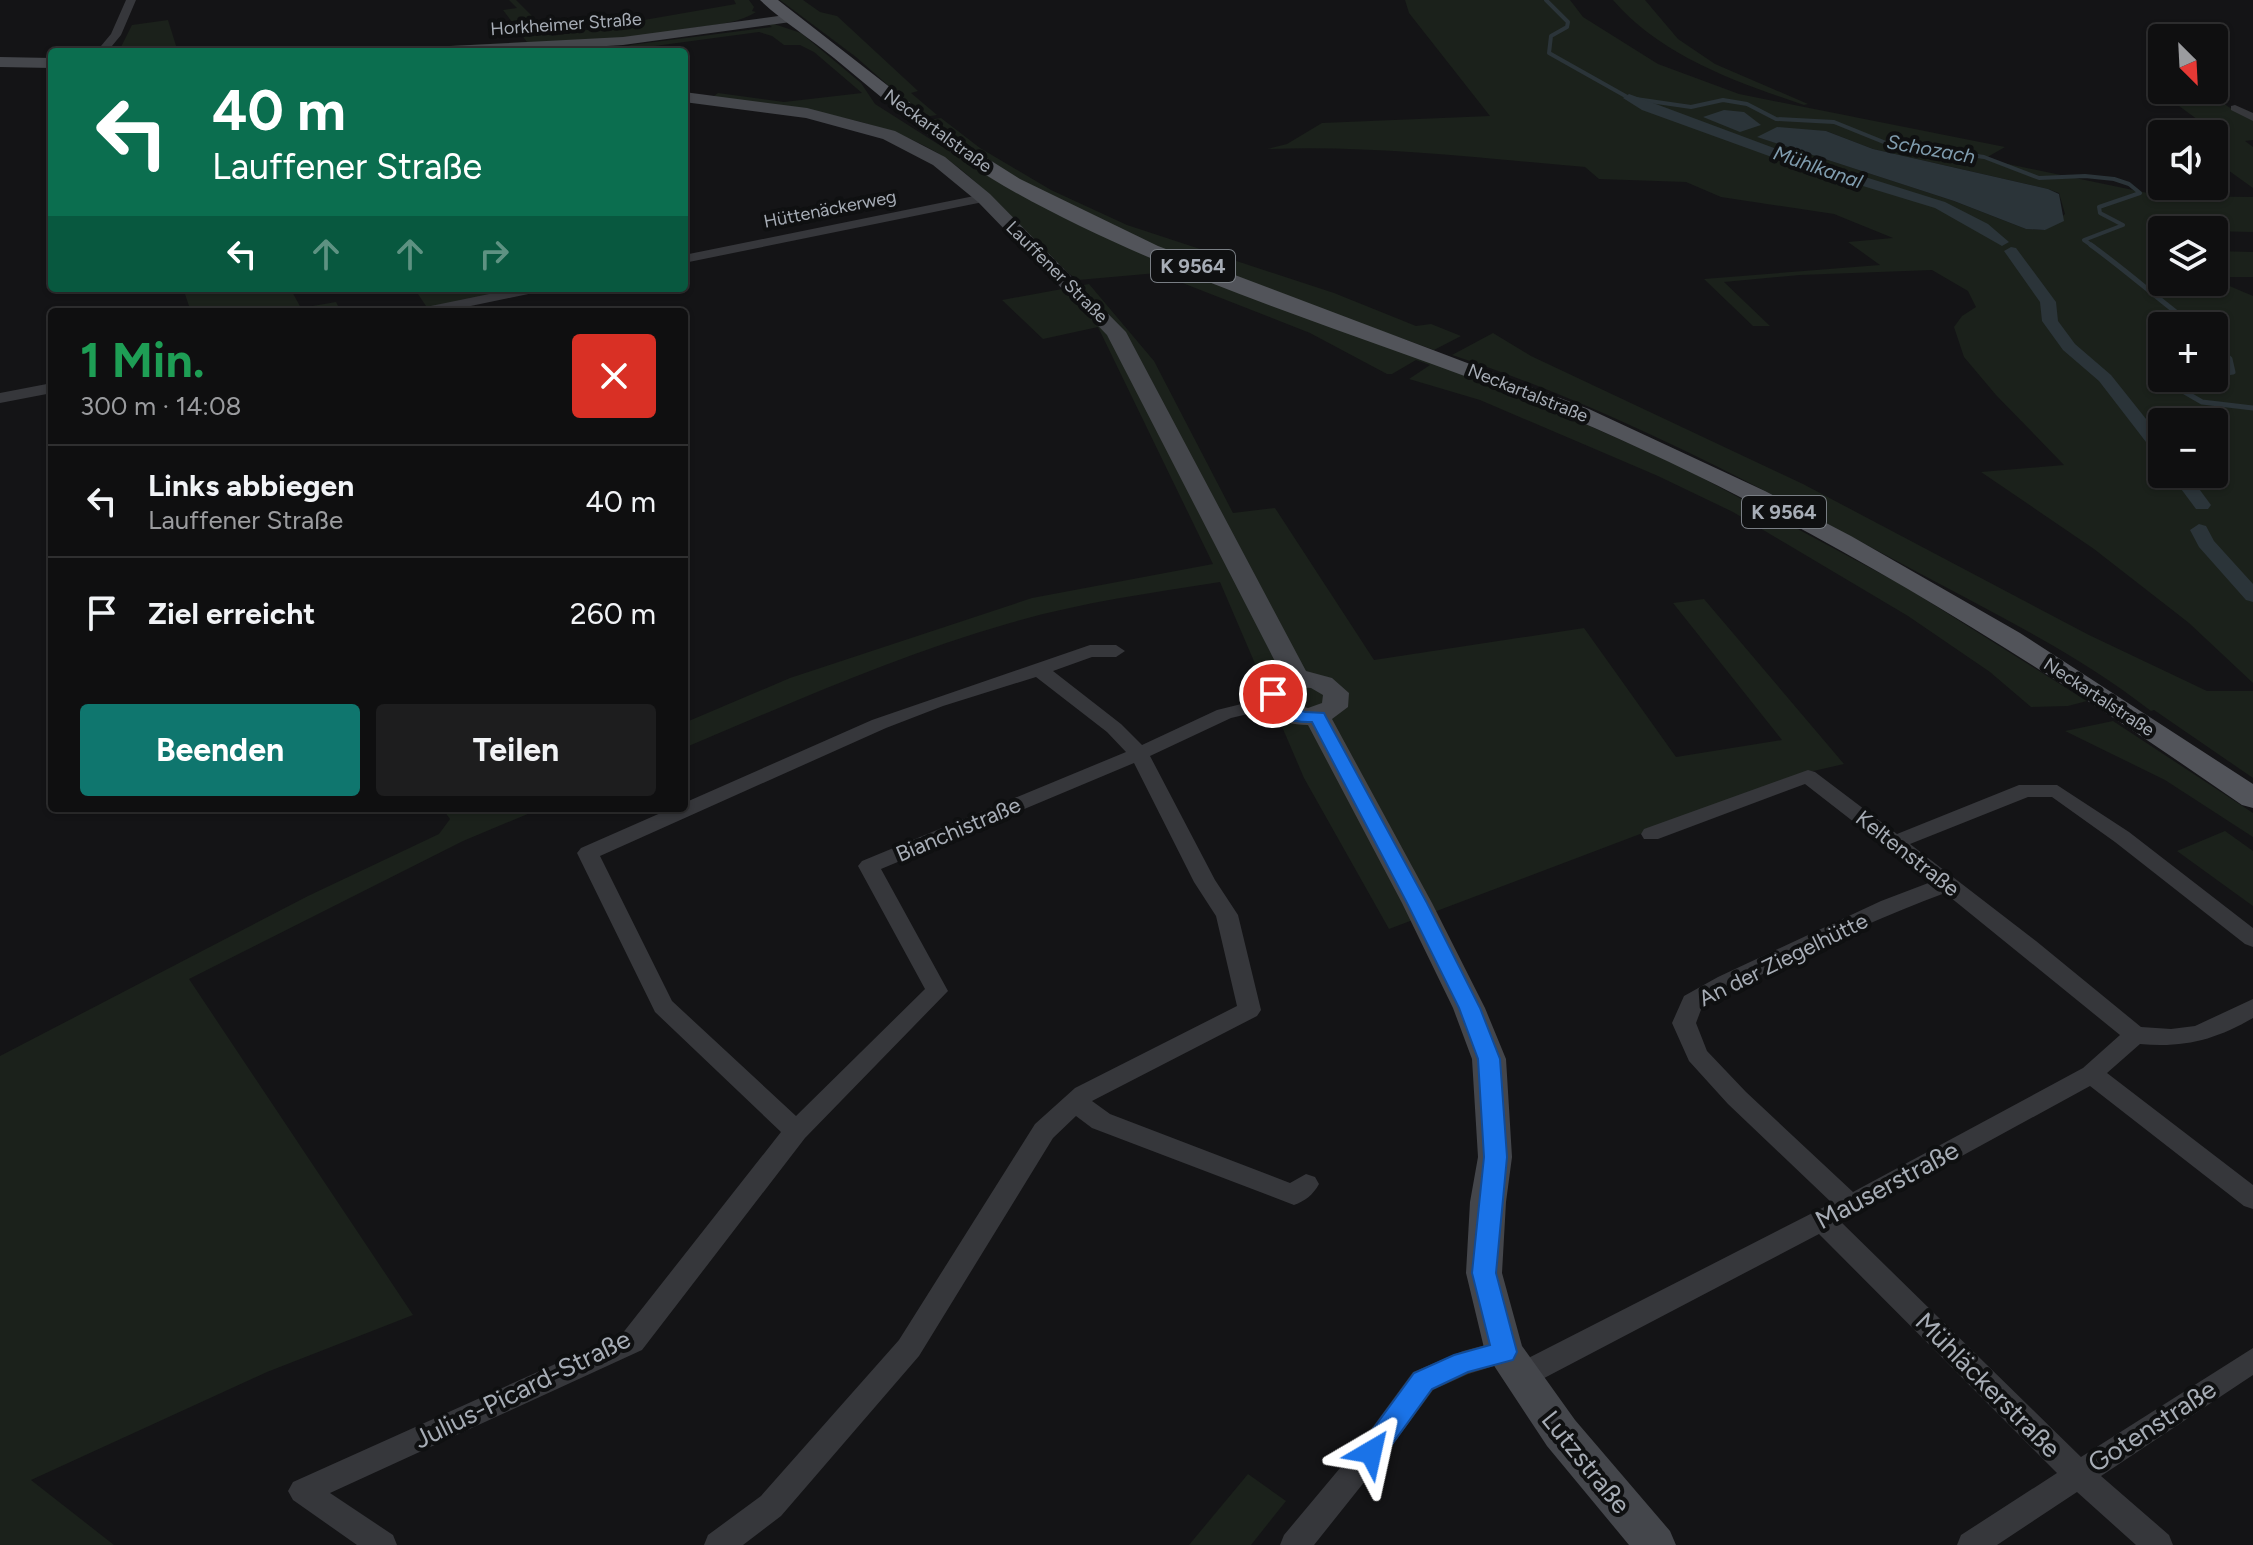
<!DOCTYPE html>
<html lang="de">
<meta charset="utf-8">
<style>
:root{--surface:#0f0f10;--page:#1d1d1e;--text:#f1f3f6;--muted:#9b9c9f;--line:#2f2f30;--accent:#0f766e}
body{margin:0;font-family:Figtree,sans-serif;background:var(--page);color:var(--text);height:100vh;display:flex;flex-direction:column;font-size:30px;white-space:nowrap}
*{box-sizing:border-box;margin:0}
p{font-size:26px;color:var(--muted)}
.icon{flex:none;width:44px;height:44px;fill:none;stroke:currentColor;stroke-width:2;stroke-linecap:round;stroke-linejoin:round}
.map{position:relative;flex:1;overflow:hidden}
.panel{position:absolute;left:48px;top:308px;width:640px;height:504px;display:flex;flex-direction:column;background:var(--surface);border-radius:8px;box-shadow:0 2px 6px #0004,0 0 0 2px var(--line)}
.panel>*{flex:none}
.top-card{position:absolute;left:48px;top:48px;width:640px;height:244px;border-radius:8px;box-shadow:0 2px 6px #0004,0 0 0 2px var(--line);background:#0b6e4f;color:#fff;overflow:hidden}
.needle{width:52px;rotate:156deg}
.tools{position:absolute;left:2148px;top:24px;display:grid;gap:16px}
.tools a{display:grid;place-items:center;width:80px;height:80px;border-radius:8px;background:var(--surface);box-shadow:0 2px 6px #0004,0 0 0 2px var(--line);font-size:40px}
.pin{position:absolute;display:grid;place-items:center;width:68px;height:68px;color:#fff;margin:-34px;border:4px solid #fff;border-radius:50%;box-shadow:0 2px 8px #0007}
.me{position:absolute;width:88px;margin:-44px;rotate:36deg;stroke-linejoin:round;filter:drop-shadow(0 0 6px #0008)}
.turn{display:flex;align-items:center;gap:28px;height:168px;padding:0 32px;font-size:36px}
.turn .icon{width:104px;height:104px;stroke-width:2.5}
.turn b{display:block;font-size:56px;line-height:68px}
.lanes{display:flex;align-items:center;height:76px;padding:0 32px;background:#0003;justify-content:center;gap:40px;direction:ltr}
.lanes .off{opacity:.35}
.round{display:grid;place-items:center;flex:none;width:84px;height:84px;border-radius:8px;background:var(--page)}
.overview{display:flex;align-items:center;justify-content:space-between;height:136px;padding:0 32px}
h1{font-size:48px;font-weight:700;line-height:60px;color:#1e9e55}
.action{display:flex;gap:16px;margin-top:auto;padding:16px 32px}
.action a{flex:1;height:92px;border-radius:8px;background:var(--accent);color:#fff;font-size:32px;font-weight:700;line-height:92px;text-align:center}
.action a+a{background:var(--page);color:var(--text)}
ul{padding:0;list-style:none}
li{display:flex;align-items:center;gap:24px;height:112px;padding:0 32px;border-top:2px solid var(--line)}
li div{flex:1}
li b{display:block;font-size:30px}
li em{font-style:normal}
.map>svg:first-child{display:block}
.green{fill:#1b211b;fill-rule:evenodd}
.water{fill:#2b3439}
.lines{fill:none;stroke-linecap:round;stroke-linejoin:round}
.stream-far1{stroke:#2b3439;stroke-width:4}
.stream{stroke:#2b3439;stroke-width:5}
.canal{fill:#2b3439;fill-rule:evenodd}
.street{fill:#36373b;fill-rule:evenodd}
.secondary{fill:#44464b;fill-rule:evenodd}
.primary{fill:#52545a;fill-rule:evenodd}
.route{fill:#1a73e8;stroke:#114b97;stroke-width:2}
.labels{text-anchor:middle;stroke-width:8;stroke-linejoin:round;paint-order:stroke}
.far-street-label{font-size:18px;fill:#a7adb6;stroke:#0f1011}
.far-water-label{font-size:20px;font-style:italic;fill:#809daf;stroke:#0f1011}
.shield{fill:#0f1011;stroke:#797e84;stroke-width:2}
.shield-label{font-size:20px;font-weight:bold;fill:#a7adb6}
.street-label{font-size:22px;fill:#a7adb6;stroke:#0f1011}
.near-street-label{font-size:26px;fill:#a7adb6;stroke:#0f1011}
</style>
<div class="map">
<svg width="2253" height="1545" viewBox="0 0 2253 1545">
<rect width="100%" height="100%" fill="#141416"/>
<g class="green">
<path d="M509 0H516L552 36 736 4 734 0H749L754 7 752 11 756 12C736 25 708 25 685 29 568 48 447 52 330 52L527 42 503 10 517 8Z"/>
<path d="M780 0H803L820 12 837 16 918 91 911 93 937 115 924 117 856 57Z"/>
<path d="M1405 0H1570L1583 17 1658 64 1739 94 2005 147 1984 159 2162 196 2253 197V232L2162 230 2160 233 2162 282H2214V251L2253 252V277H2224L2220 282 2253 296V683L2189 623 2094 549 1981 472 2064 465 1996 395 1964 357 1954 327 1962 316 1976 307 1968 291 1932 270 1800 275 1724 282 1770 326H1753L1704 279 1880 265 1848 242 1893 238 1834 214 1721 197 1686 182 1599 179 1585 167C1479 158 1374 145 1267 149L1287 144 1322 123 1490 116 1409 13ZM1826 131 1873 149 2048 189 2059 193 2065 214 2045 230 2026 229 1954 201 1758 137ZM2162 326H2214V378H2162ZM2162 422H2214V474H2162Z"/>
<path d="M1613 0H1645L1678 39 1715 64 1808 104 1804 105C1736 82 1661 56 1613 0Z"/>
<path d="M168 20 178 52H123L120 49 132 25Z"/>
<path d="M774 24 801 33 861 83 875 104 996 181 1540 404 1680 466 1904 586 2087 701 2068 706 2031 707 1990 672 1908 616 1733 512 1658 476 1480 400 1409 379 1430 365 1416 360 1392 374H1387L1310 333 1157 273 1078 280C1043 256 1004 208 971 178 903 115 799 110 711 98L718 93 784 102 862 93 814 52 800 45H784L772 36 759 32 610 52 631 45 772 27 769 25Z"/>
<path d="M2156 89 2210 90 2227 106 2253 120V140L2245 141 2253 147V188L2214 160V140L2224 139Z"/>
<path d="M941 118 980 148 1051 190 1127 225 1334 293 1416 326 1431 324 1461 336 1434 350C1291 297 1142 251 1009 174 981 158 955 138 928 120Z"/>
<path d="M1089 284 1154 361 1233 513 1275 508 1374 660 1584 628 1676 757 1782 740 1673 603 1704 599 1844 764 1796 775 1389 929 1304 778 1220 582C1150 593 1078 603 1010 623 898 655 791 703 684 748V723L790 678 1032 598 1213 564 1098 327 1043 339 1002 300Z"/>
<path d="M183 288H290L301 308 336 302 338 306 330 308 332 312H191Z"/>
<path d="M414 288H461L465 293 493 288H519L428 309Z"/>
<path d="M1493 333 1531 356 1803 484 2089 635 2207 691H2253V778L2154 710 2151 711C2077 653 1989 611 1906 566 1760 487 1611 407 1452 355Z"/>
<path d="M2113 721 2253 813V837L2165 780 2065 731Z"/>
<path d="M442 808H542L463 841 189 979 413 1315 267 1372 31 1480 114 1545H0V1056L308 896 439 834 450 819Z"/>
<path d="M2225 831 2253 851V906L2177 851Z"/>
<path d="M1248 1474 1286 1501 1251 1545H1189Z"/>
</g>
<g class="water">
<path d="M1724 110 1744 112 1761 125 1740 132 1703 117Z"/>
<path d="M1777 127 1826 131 1873 149 2048 189 2059 194 2064 221 2045 230 2026 229 1954 201 1757 137Z"/>
</g>
<g class="lines">
<path class="stream-far1" d="M1546 0 1568 22 1567 27 1551 36 1549 53 1629 98 1691 107 1723 100 1747 104 1776 119 1834 122 1886 143 1984 157 2039 178 2085 176 2114 179 2129 184 2140 193 2099 207 2100 213 2123 225 2084 240 2094 247"/>
<g class="stream">
<path d="M2091 245C2127 271 2159 300 2194 326"/>
<path d="M2214 345 2230 359 2233 372 2214 375"/>
<path d="M2184 378H2180L2183 391 2202 402 2253 408"/>
</g>
<g class="canal">
<path d="M1629 94 1782 151 1945 202 1988 224 2009 242 2002 246 1935 208 1794 165 1642 110 1623 98Z"/>
<path d="M2011 247 2016 248 2056 302 2058 321 2075 344 2111 375 2162 439V456L2156 455 2099 381 2063 350 2042 321 2040 302 2004 251Z"/>
<path d="M2170 474H2188L2211 505 2208 509H2196Z"/>
<path d="M2199 524 2206 526 2214 541 2253 584V602L2246 600 2199 547 2190 530Z"/>
</g>
<g class="street">
<path d="M126 0H136L121 35 107 52H96L111 34Z"/>
<path d="M2235 105 2253 113V121L2231 110V106Z"/>
<path d="M984 194 990 198 988 201 684 263V255Z"/>
<path d="M518 288H545L538 292 442 312H414L421 308Z"/>
<path d="M52 383V393L0 403V393Z"/>
<path d="M1090 645H1116L1125 651 1116 657H1092L1053 671 1121 724 1142 745 1217 710 1274 696 1284 702 1281 706 1231 718 1150 756 1215 880 1238 915 1261 1010 1257 1016 1092 1101 1110 1114 1290 1183 1306 1174 1315 1177 1319 1184C1313 1195 1305 1201 1294 1205L1092 1128 1076 1116 1053 1138 919 1356 781 1516 743 1545H704L708 1535 761 1496 899 1340 1035 1124 1075 1088 1237 1006 1216 916 1194 882 1134 763 881 869 948 991 805 1138 642 1350 330 1493 393 1535 397 1545H357L293 1500 288 1491 293 1482 622 1334 781 1132 655 1012 577 853 581 848 672 808H684V803L872 720ZM1036 677 1107 732 1126 752 862 861 858 866 925 989 796 1116 672 1001 600 856 886 728 943 706Z"/>
<path d="M1808 770 1815 772 1897 834 2019 785H2057L2129 832 2253 928V947L2245 944 2115 842 2052 797H2028L1910 844 2036 941 2141 1027 2171 1029 2195 1026 2253 999V1018C2215 1040 2184 1048 2140 1044L2107 1073 2253 1185V1209L2244 1206 2090 1086 1841 1222 2081 1457 2253 1348V1375L2101 1476 2169 1535 2173 1545H2136L2077 1492 1997 1545H1957L1961 1535 2057 1473 1819 1234 1529 1386 1519 1389 1509 1386 1505 1377 1509 1368 1832 1203 1728 1104 1689 1061 1672 1023 1684 996 1718 977 1881 901 1931 882 1805 784 1658 839H1644L1641 834 1644 829ZM1945 893 2120 1035 2083 1068 1853 1192 1746 1092 1707 1051 1696 1023 1702 1007C1779 963 1862 924 1945 893Z"/>
<path d="M1504 1340 1514 1344 1518 1352 1514 1360 1468 1374 1433 1390 1381 1461 1314 1545H1280L1284 1535 1361 1443 1413 1372 1463 1351Z"/>
</g>
<g class="secondary">
<path d="M793 14 800 18 798 21 623 45 510 52H423L431 47 623 37Z"/>
<path d="M0 57 52 58V68L0 67Z"/>
<path d="M684 92 807 108 895 131 945 157 990 194 1126 332 1306 671 1332 678 1349 693 1348 707 1332 719 1432 903 1485 1008 1506 1059 1512 1157 1506 1202 1502 1273 1522 1346 1575 1420 1670 1531 1676 1545H1629L1547 1446 1485 1352 1466 1273 1470 1202 1478 1157 1472 1059 1453 1008 1402 903 1308 725C1285 725 1266 717 1260 694L1282 675 1107 335 978 202 933 165 883 139 806 118 684 102ZM1298 687 1311 688 1323 695 1322 703 1308 708 1291 704 1287 696Z"/>
</g>
<path class="primary" d="M760 0H778L955 138 1020 179 1158 246 1589 409 1765 491 1851 536 2020 633 2253 784V808L2242 805C2030 658 1810 519 1571 418 1384 339 1182 288 1004 186 942 150 889 103 834 58 810 38 782 21 760 0Z"/>
</g>
<path class="route" d="M1273 689 1279 690 1286 705 1305 712 1324 713 1326 717 1427 903 1480 1008 1500 1059 1507 1157 1496 1273 1517 1352 1513 1360 1468 1372 1432 1389 1380 1461 1371 1464 1362 1461 1358 1452 1362 1444 1414 1373 1454 1355 1490 1345 1472 1273 1484 1157 1478 1059 1459 1008 1407 903 1312 722C1293 723 1266 715 1265 694Z"/>
<g class="labels">
<g class="far-street-label">
<text transform="translate(566 24) rotate(-4)" y="6">Horkheimer Straße</text>
<text transform="translate(938 131) rotate(36)" y="6">Neckartalstraße</text>
<text transform="translate(830 209) rotate(-11)" y="6">Hüttenäckerweg</text>
<text transform="translate(1057 272) rotate(45)" y="6">Lauffener Straße</text>
<text transform="translate(1528 393) rotate(22)" y="6">Neckartalstraße</text>
<text transform="translate(2099 697) rotate(33)" y="6">Neckartalstraße</text>
</g>
<g class="far-water-label">
<text transform="translate(1931 149) rotate(10)" y="7">Schozach</text>
<text transform="translate(1818 167) rotate(19)" y="7">Mühlkanal</text>
</g>
<g class="shield">
<rect x="1151" y="250" width="84" height="32" rx="6"/>
<rect x="1742" y="496" width="84" height="32" rx="6"/>
</g>
<g class="shield-label">
<text x="1193" y="273">K 9564</text>
<text x="1784" y="519">K 9564</text>
</g>
<g class="street-label">
<text transform="translate(958 829) rotate(-23)" y="8">Bianchistraße</text>
<text transform="translate(1908 853) rotate(38)" y="8">Keltenstraße</text>
<text transform="translate(1783 959) rotate(-26)" y="8">An der Ziegelhütte</text>
</g>
<g class="near-street-label">
<text transform="translate(1887 1185) rotate(-28)" y="9">Mauserstraße</text>
<text transform="translate(1988 1385) rotate(45)" y="9">Mühläckerstraße</text>
<text transform="translate(522 1389) rotate(-26)" y="9">Julius-Picard-Straße</text>
<text transform="translate(2152 1426) rotate(-33)" y="9">Gotenstraße</text>
<text transform="translate(1586 1462) rotate(51)" y="9">Lutzstraße</text>
</g>
</g>
</svg>
<div class="tools">
<a><svg class="needle" viewBox="-14 -14 28 28"><path d="M0-13l5 13h-10z" fill="#e53935"/><path d="M0 13l5-13h-10z" fill="#9b9c9f"/></svg></a>
<a><svg class="icon" aria-label="sound" viewBox="0 0 24 24"><path d="M4 9h4l5-4v14l-5-4H4zM17 9q2 3 0 6"/></svg></a>
<a><svg class="icon" aria-label="layers" viewBox="0 0 24 24"><path d="M12 4l9 5-9 5-9-5zM3 14l9 5 9-5"/></svg></a>
<a>+</a>
<a>−</a>
</div>
<div class="pin" style="left:1273px;top:694px;background:#d93025"><svg class="icon" aria-label="arrive" viewBox="0 0 24 24"><path d="M6 21V4h12l-3 4 3 4H6"/></svg></div>
<svg class="me" style="left:1371px;top:1452px" viewBox="-20 -20 40 40"><path d="M0-17L14 15 0 8-14 15z" fill="#1a73e8" stroke="#fff" stroke-width="4"/></svg>
<div class="top-card">
<div class="turn"><svg class="icon" aria-label="left" viewBox="0 0 24 24"><path d="M17 20v-9H6M10 6l-5 5 5 5"/></svg><div><b>40 m</b>Lauffener Straße</div></div>
<div class="lanes"><svg class="icon" aria-label="left" viewBox="0 0 24 24"><path d="M17 20v-9H6M10 6l-5 5 5 5"/></svg><svg class="icon off" aria-label="ahead" viewBox="0 0 24 24"><path d="M12 20V5M6 11l6-6 6 6"/></svg><svg class="icon off" aria-label="ahead" viewBox="0 0 24 24"><path d="M12 20V5M6 11l6-6 6 6"/></svg><svg class="icon off" aria-label="right" viewBox="0 0 24 24"><path d="M7 20v-9h11M14 6l5 5-5 5"/></svg></div>
</div>
<section class="panel">
<div class="overview"><div><h1>1 Min.</h1><p>300 m · 14:08</p></div><a class="round" style="background:#d93025;color:#fff"><svg class="icon" aria-label="close" viewBox="0 0 24 24"><path d="M6 6l12 12M18 6L6 18"/></svg></a></div>
<ul>
<li><svg class="icon" aria-label="left" viewBox="0 0 24 24"><path d="M17 20v-9H6M10 6l-5 5 5 5"/></svg><div><b>Links abbiegen</b><p>Lauffener Straße</p></div><em>40 m</em></li>
<li><svg class="icon" aria-label="arrive" viewBox="0 0 24 24"><path d="M6 21V4h12l-3 4 3 4H6"/></svg><div><b>Ziel erreicht</b></div><em>260 m</em></li>
</ul>
<div class="action"><a>Beenden</a><a>Teilen</a></div>
</section>
</div>
